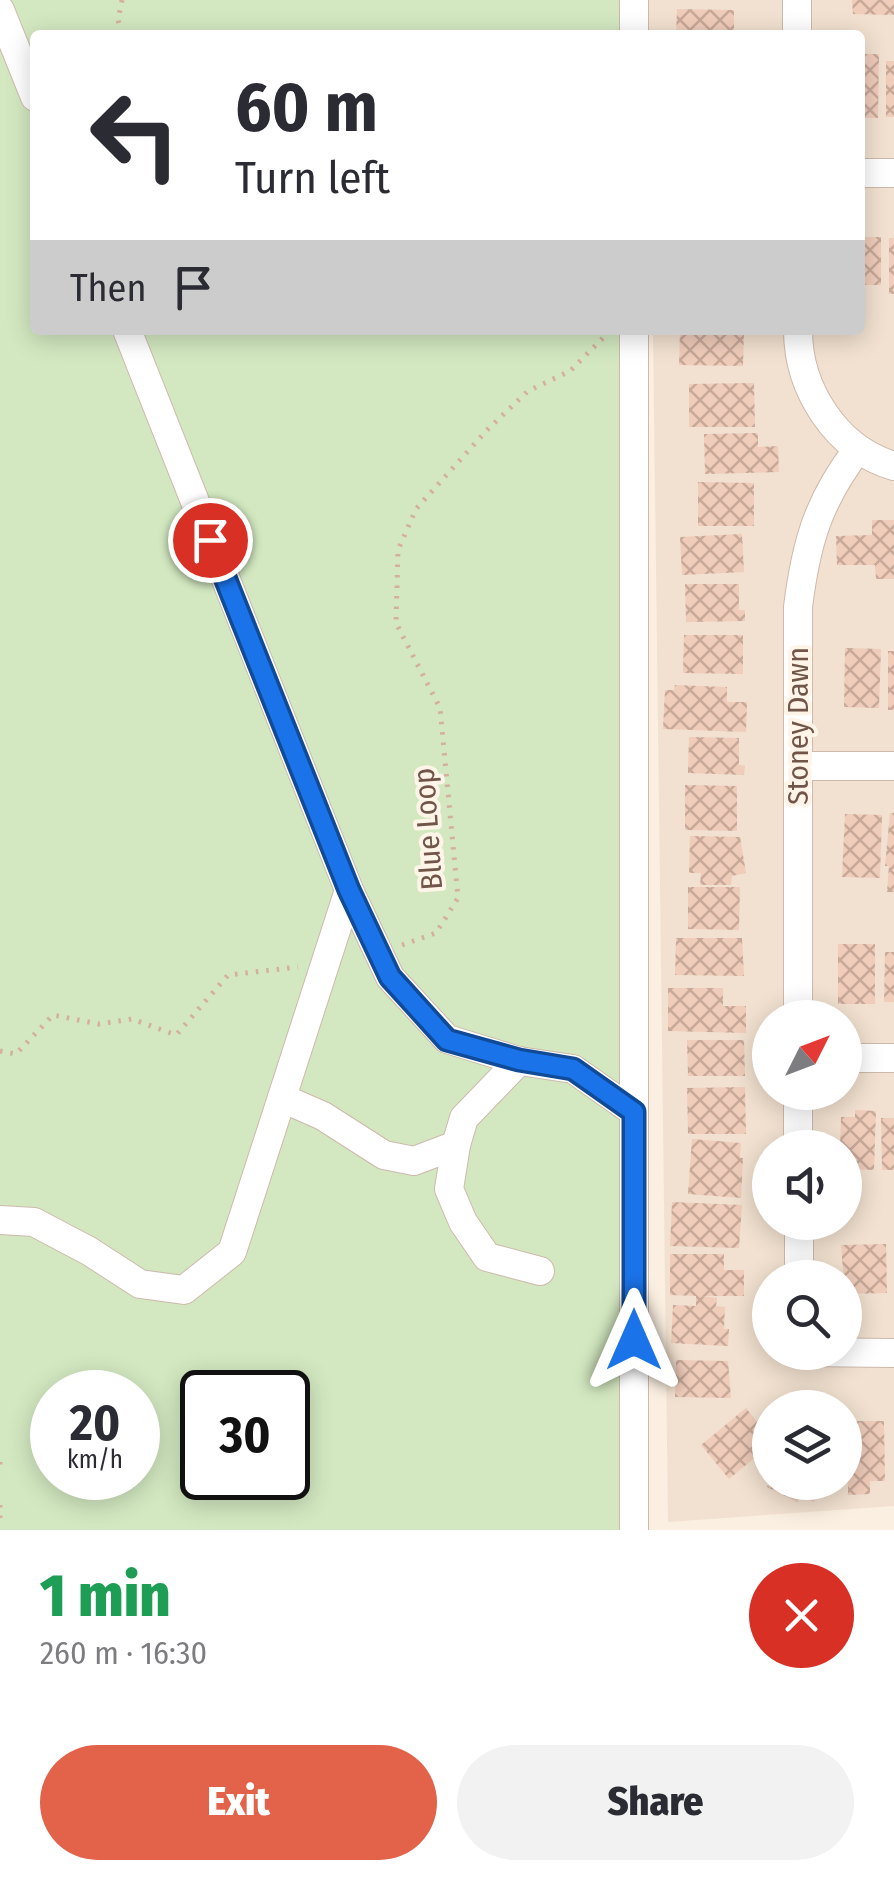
<!DOCTYPE html>
<meta charset="utf-8">
<style>
:root{--surface:#fff;--page:#f2f2f3;--text:#2b2b33;--muted:#7c7c81;--accent:#e2624a}
body{margin:0;font-family:"Fira Sans Condensed",sans-serif;background:var(--page);color:var(--text);height:100vh;display:flex;flex-direction:column;font-size:38px;white-space:nowrap}
*{box-sizing:border-box;margin:0}
p{font-size:32px;color:var(--muted)}
.icon{flex:none;width:55px;height:55px;fill:none;stroke:currentColor;stroke-width:2;stroke-linecap:round;stroke-linejoin:round}
.map{position:relative;height:1530px;overflow:hidden}
.side{display:flex;flex-direction:column;background:var(--surface);flex:1}
.side>*{flex:none}
.guide{position:absolute;left:30px;top:30px;width:835px;height:305px;border-radius:10px;box-shadow:0 5px 25px #0003;background:#fff;color:var(--text);overflow:hidden}
.needle{width:65px;rotate:48deg}
.buttons{position:absolute;left:752px;top:1000px;display:grid;gap:20px}
.buttons a{display:grid;place-items:center;width:110px;height:110px;border-radius:50%;background:var(--surface);box-shadow:0 5px 25px #0003;font-size:50px}
.speed{position:absolute;left:30px;top:1370px;display:flex;gap:20px;font-size:50px;font-weight:700;text-align:center}
.speed>*{display:grid;place-content:center;width:130px;height:130px;border-radius:50%;background:var(--surface);box-shadow:0 5px 25px #0003;line-height:1}
.speed small{font-size:25px;font-weight:400}
.speed .limit{border:5px solid #111;border-radius:15px;background:#fff;color:#111}
.pin{position:absolute;display:grid;place-items:center;width:85px;height:85px;color:#fff;margin:-42px;border:5px solid #fff;border-radius:50%;box-shadow:0 2px 10px #0007}
.me{position:absolute;width:110px;margin:-55px;rotate:0deg;stroke-linejoin:round;filter:drop-shadow(0 0 8px #0008)}
.turn{display:flex;align-items:center;gap:35px;height:210px;padding:0 40px;font-size:45px}
.turn .icon{width:130px;height:130px;stroke-width:2.5}
.turn b{display:block;font-size:70px;line-height:85px}
.then{display:flex;align-items:center;height:95px;padding:0 40px;background:#0003;gap:20px;font-size:38px}
.round{display:grid;place-items:center;flex:none;width:105px;height:105px;border-radius:52px;background:var(--page)}
.headline{display:flex;align-items:center;justify-content:space-between;height:170px;padding:0 40px}
h1{font-size:60px;font-weight:800;line-height:75px;color:#1e9e55}
.cta{display:flex;gap:20px;margin-top:auto;padding:20px 40px}
.cta a{flex:1;height:115px;border-radius:60px;background:var(--accent);color:#fff;font-size:40px;font-weight:800;line-height:115px;text-align:center}
.cta a+a{background:var(--page);color:var(--text)}
.map>svg:first-child{display:block}
.residential{fill:#f2e1d0;fill-rule:evenodd}
.park{fill:#d3e8c1;fill-rule:evenodd}
.building{fill:url(#building-cross-hatch)}
.lines{fill:none;stroke-linecap:round;stroke-linejoin:round}
.minor-casing{stroke:#ceb9ac;stroke-width:30}
.path{stroke:#d4af9e;stroke-width:5;stroke-dasharray:2.5 8;stroke-linecap:butt}
.minor{stroke:#fff;stroke-width:28}
.route-casing{stroke:#114b97;stroke-width:25}
.route{stroke:#1a73e8;stroke-width:18}
.labels{text-anchor:middle;stroke-width:8;stroke-linejoin:round;paint-order:stroke}
.street-label{font-size:30px;fill:#715549;stroke:#fef4e7}
</style>
<div class="map">
<svg width="894" height="1530" viewBox="0 0 894 1530">
<defs>
<pattern id="building-cross-hatch" width="8" height="8" patternUnits="userSpaceOnUse" patternTransform="scale(2.5)"><rect width="8" height="8" fill="#f0ccba"/><path d="M0 0l8 8M0 8l8-8" fill="none" stroke="#c7a899"/></pattern>
</defs>
<rect width="100%" height="100%" fill="#fbefe1"/>
<path class="residential" d="M649 0H894V1506L668 1522 653 330H860V35H649ZM770 1018H845V1092H770ZM770 1148H845V1222H770ZM770 1278H845V1352H770ZM770 1408H845V1482H770Z"/>
<path class="park" d="M0 0H626V35H35V330H625L623 1530H0ZM52 1392H138V1478H52ZM202 1392H288V1478H202Z"/>
<g class="building">
<path d="M852 0H894V15L853 14Z"/>
<path d="M677 9 734 10V35H676Z"/>
<path d="M860 54H879L878 118H860Z"/>
<rect x="886" y="61" width="8" height="56"/>
<rect x="860" y="237" width="21" height="48"/>
<rect x="889" y="238" width="5" height="56"/>
<path d="M680 330 744 332 743 366 679 365Z"/>
<path d="M754 383 755 427H689V384Z"/>
<path d="M758 433V447L778 446 779 472 705 474 704 434Z"/>
<path d="M698 482 754 483V526H698Z"/>
<path d="M872 520H894V579H876L875 565H837L836 536 872 535Z"/>
<path d="M742 534 744 572 682 575 680 537Z"/>
<path d="M685 584H739V610H745V621L686 622Z"/>
<path d="M684 635H743V674L683 673Z"/>
<path d="M845 648 881 649 879 708 844 707Z"/>
<rect x="888" y="651" width="6" height="59"/>
<path d="M675 685 727 687V702H747L746 732 663 729 665 690H674Z"/>
<path d="M689 737 739 738V765L745 766 744 775 688 773Z"/>
<path d="M685 785 737 786V831L685 830Z"/>
<path d="M890 813H894V892H887L889 866H885Z"/>
<path d="M845 814 882 815 880 878 842 877Z"/>
<path d="M690 836 740 837 746 873 732 876 731 885H700L701 873H689Z"/>
<path d="M688 887H740L739 930 688 929Z"/>
<path d="M676 938H742L744 976 675 975Z"/>
<rect x="838" y="944" width="37" height="60"/>
<path d="M885 952H894V1002H884Z"/>
<path d="M668 988H723V1006H746V1033L668 1031Z"/>
<path d="M687 1040H744L745 1076H688Z"/>
<path d="M745 1087 746 1134H688L687 1088Z"/>
<path d="M855 1110 876 1111 874 1170 845 1169V1148H840L841 1117H855Z"/>
<path d="M881 1118H894V1170H882Z"/>
<path d="M692 1139 741 1143 740 1158H743L741 1198 688 1194Z"/>
<path d="M672 1202 742 1205 739 1248 670 1246Z"/>
<path d="M886 1244 887 1293 845 1294 841 1245Z"/>
<path d="M670 1254H724V1270H744V1296H702L717 1298 716 1306 725 1307 724 1329H729L728 1346 671 1343 673 1305 696 1306V1296L670 1295Z"/>
<path d="M676 1360 728 1361 731 1398 675 1397Z"/>
<path d="M746 1408 770 1438V1445L729 1479 701 1445Z"/>
<path d="M845 1421H884L885 1481H870V1494L848 1495V1483H845Z"/>
<path d="M769 1482H823L814 1502 800 1496 797 1502 767 1487Z"/>
</g>
<g class="lines">
<defs>
<g id="minor">
<path d="M634 0V35"/>
<path d="M797 0V35"/>
<path d="M0 10 35 97"/>
<path d="M860 173H894"/>
<path d="M127 330 349 890 390 977 447 1039 519 1061 573 1069 634 1112"/>
<path d="M634 330V1530"/>
<path d="M798 330C798 389 836 449 894 466"/>
<path d="M798 766H894"/>
<path d="M798 1018V607C806 543 818 501 858 449"/>
<path d="M845 1058H894"/>
<path d="M519 1061 464 1118 456 1145 449 1189 463 1222 487 1257 540 1271"/>
<path d="M798 1092V1148"/>
<path d="M282 1098 323 1116 384 1155 414 1161 456 1145"/>
<path d="M0 1220 34 1222 89 1251 140 1284 184 1290 232 1252 349 890"/>
<path d="M799 1222V1278"/>
<path d="M800 1352 894 1353"/>
</g>
</defs>
<use href="#minor" class="minor-casing"/>
<g class="path">
<path d="M122 0 118 20 122 35"/>
<path d="M402 945 436 933 458 898 440 708 396 623 398 550 416 509 487 430 528 391 570 371 607 334"/>
<path d="M0 1051 16 1054 53 1015 99 1024 132 1019 176 1035 228 975 298 967"/>
<path d="M0 1462V1472"/>
<path d="M0 1505V1518"/>
</g>
<use href="#minor" class="minor"/>
</g>
<g class="lines">
<defs>
<path id="route" d="M210 540 349 890 390 977 447 1040 519 1060 573 1069 634 1112V1340"/>
</defs>
<use href="#route" class="route-casing"/>
<use href="#route" class="route"/>
</g>
<g class="labels">
<g class="street-label">
<text transform="translate(798 726) rotate(-90)" y="10">Stoney Dawn</text>
<text transform="translate(428 829) rotate(-94)" y="10">Blue Loop</text>
</g>
</g>
</svg>
<div class="buttons">
<a><svg class="needle" viewBox="-14 -14 28 28"><path d="M0-13l5 13h-10z" fill="#e53935"/><path d="M0 13l5-13h-10z" fill="#7c7c81"/></svg></a>
<a><svg class="icon" aria-label="sound" viewBox="0 0 24 24"><path d="M4 9h4l5-4v14l-5-4H4zM17 9q2 3 0 6"/></svg></a>
<a><svg class="icon" aria-label="search" viewBox="0 0 24 24"><circle cx="10" cy="10" r="6"/><path d="M15 15l6 6"/></svg></a>
<a><svg class="icon" aria-label="layers" viewBox="0 0 24 24"><path d="M12 4l9 5-9 5-9-5zM3 14l9 5 9-5"/></svg></a>
</div>
<div class="speed"><div>20<small>km/h</small></div><div class="limit">30</div></div>
<div class="pin" style="left:210px;top:540px;background:#d93025"><svg class="icon" aria-label="arrive" viewBox="0 0 24 24"><path d="M6 21V4h12l-3 4 3 4H6"/></svg></div>
<svg class="me" style="left:634px;top:1340px" viewBox="-20 -20 40 40"><path d="M0-17L14 15 0 8-14 15z" fill="#1a73e8" stroke="#fff" stroke-width="4"/></svg>
<div class="guide">
<div class="turn"><svg class="icon" aria-label="left" viewBox="0 0 24 24"><path d="M17 20v-9H6M10 6l-5 5 5 5"/></svg><div><b>60 m</b>Turn left</div></div>
<div class="then">Then<svg class="icon" aria-label="arrive" viewBox="0 0 24 24"><path d="M6 21V4h12l-3 4 3 4H6"/></svg></div>
</div>
</div>
<section class="side">
<div class="headline"><div><h1>1 min</h1><p>260 m · 16:30</p></div><a class="round" style="background:#d93025;color:#fff"><svg class="icon" aria-label="close" viewBox="0 0 24 24"><path d="M6 6l12 12M18 6L6 18"/></svg></a></div>
<div class="cta"><a>Exit</a><a>Share</a></div>
</section>
